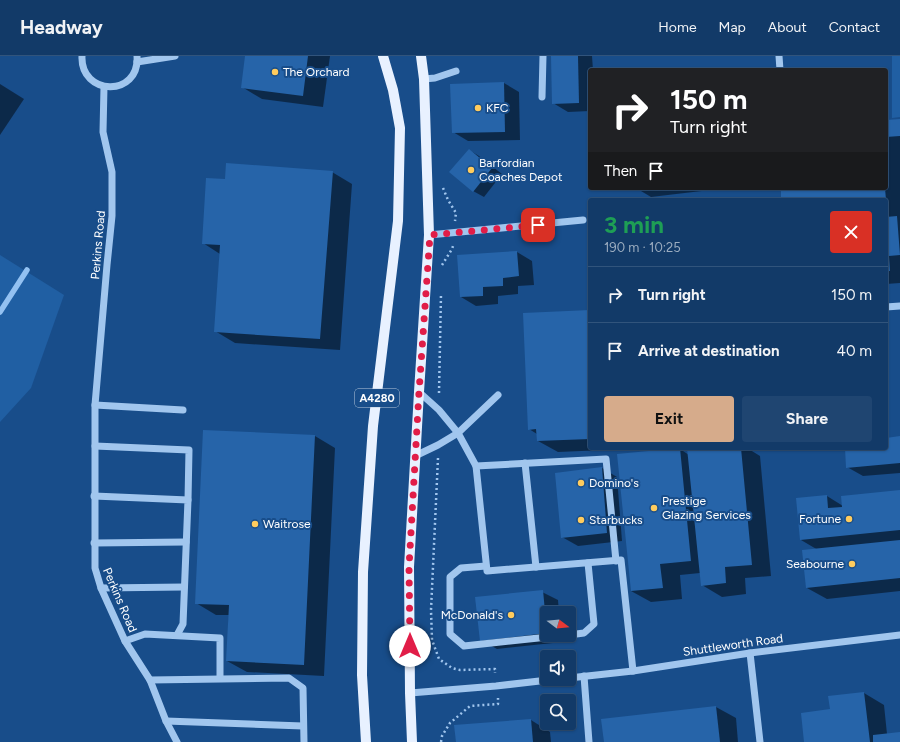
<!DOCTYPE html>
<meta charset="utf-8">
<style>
:root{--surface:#123a68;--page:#1f4571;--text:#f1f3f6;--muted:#9cadc0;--line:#31547c;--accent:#d6ab8b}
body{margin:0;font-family:Figtree,sans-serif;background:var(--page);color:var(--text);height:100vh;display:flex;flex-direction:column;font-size:15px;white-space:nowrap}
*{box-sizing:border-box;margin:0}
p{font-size:13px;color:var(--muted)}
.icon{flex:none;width:22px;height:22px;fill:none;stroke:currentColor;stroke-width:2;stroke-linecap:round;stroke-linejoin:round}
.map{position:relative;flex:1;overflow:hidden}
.side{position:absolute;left:588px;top:142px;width:300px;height:252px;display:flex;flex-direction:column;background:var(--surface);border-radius:4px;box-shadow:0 1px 3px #0004,0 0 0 1px var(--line)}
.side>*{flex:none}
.banner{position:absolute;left:588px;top:12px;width:300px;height:122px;border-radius:4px;box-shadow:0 1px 3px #0004,0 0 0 1px var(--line);background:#202124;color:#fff;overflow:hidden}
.needle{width:26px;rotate:106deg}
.fabs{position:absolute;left:540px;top:550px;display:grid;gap:8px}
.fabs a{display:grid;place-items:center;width:36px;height:36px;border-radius:4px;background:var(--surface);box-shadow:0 1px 3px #0004,0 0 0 1px var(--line);font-size:20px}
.pin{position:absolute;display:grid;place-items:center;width:34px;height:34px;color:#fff;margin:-17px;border-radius:8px;box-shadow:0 2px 6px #0006}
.me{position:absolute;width:44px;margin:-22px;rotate:0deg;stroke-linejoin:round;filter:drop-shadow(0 0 3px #0008)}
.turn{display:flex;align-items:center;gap:14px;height:84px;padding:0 16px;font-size:18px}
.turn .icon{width:52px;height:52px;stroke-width:2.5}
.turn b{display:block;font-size:28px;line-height:34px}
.then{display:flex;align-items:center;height:38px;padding:0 16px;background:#0003;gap:8px;font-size:15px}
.round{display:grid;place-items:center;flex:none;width:42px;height:42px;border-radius:4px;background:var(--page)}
.headline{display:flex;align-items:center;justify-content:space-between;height:68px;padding:0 16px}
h1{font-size:24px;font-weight:700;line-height:30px;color:#1e9e55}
.action{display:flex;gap:8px;margin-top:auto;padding:8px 16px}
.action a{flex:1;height:46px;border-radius:4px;background:var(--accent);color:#111;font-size:16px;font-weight:700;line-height:46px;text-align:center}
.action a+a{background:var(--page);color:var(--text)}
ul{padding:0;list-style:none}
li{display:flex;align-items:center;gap:12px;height:56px;padding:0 16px;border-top:1px solid var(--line)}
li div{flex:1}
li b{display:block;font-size:15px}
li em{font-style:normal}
header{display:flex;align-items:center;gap:24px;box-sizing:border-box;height:56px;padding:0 20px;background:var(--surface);border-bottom:1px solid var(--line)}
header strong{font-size:19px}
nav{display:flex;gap:22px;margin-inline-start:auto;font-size:14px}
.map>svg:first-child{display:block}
.green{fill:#205fa3}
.shadow{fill:#0007}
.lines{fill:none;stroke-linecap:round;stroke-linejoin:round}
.stream{stroke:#93c1f1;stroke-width:5.5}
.building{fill:#2664a9}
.path{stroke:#a1c6ee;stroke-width:2.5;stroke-dasharray:2 3;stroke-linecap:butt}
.minor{stroke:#a1c6ee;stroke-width:7}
.major{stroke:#e8f1ff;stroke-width:10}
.route{stroke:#e11d48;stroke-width:7;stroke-dasharray:0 12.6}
.poi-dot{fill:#ffcc5e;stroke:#184d8a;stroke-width:1.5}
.labels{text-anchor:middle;stroke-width:4;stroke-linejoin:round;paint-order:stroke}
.shield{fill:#184d8a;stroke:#bacadc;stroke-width:1}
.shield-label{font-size:11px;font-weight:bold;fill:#fff}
.poi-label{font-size:12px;fill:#fff;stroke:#184d8a;text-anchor:start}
.street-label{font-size:12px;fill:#fff;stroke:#184d8a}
</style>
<header>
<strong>Headway</strong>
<nav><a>Home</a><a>Map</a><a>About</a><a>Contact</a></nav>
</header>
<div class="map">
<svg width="900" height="686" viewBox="0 0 900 686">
<rect width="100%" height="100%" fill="#184d8a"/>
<g class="green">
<path d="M892 0H900V61L892 62Z"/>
<path d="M0 199 64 239 31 332 0 366Z"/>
</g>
<g class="shadow">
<path d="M246 0H330L323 51 262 43 242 31Z"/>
<path d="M552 0H592L593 14H590V55L568 56 553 47Z"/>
<path d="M504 27 519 36 520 84 468 85 453 76Z"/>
<path d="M0 28 24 43 0 79Z"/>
<path d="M900 64V227L886 228V144H782V132H886V65Z"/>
<path d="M469 94 479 100 502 118 484 141 473 135Z"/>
<path d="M332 116 352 128 340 294 235 287 215 275 220 198 203 187 226 124Z"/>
<path d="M636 132H710V134L651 141Z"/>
<path d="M517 196 532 205 534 229 518 230V238L498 240V248L476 250 461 241Z"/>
<path d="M590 255V392H652L558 396 538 385 537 378 529 373Z"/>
<path d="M886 310 889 369H886Z"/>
<path d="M315 380 335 392 324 620 247 616 227 605 229 559H216L196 547Z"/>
<path d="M900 381V417L863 420 847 411 846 392H886V383Z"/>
<path d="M699 392H747L760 400 771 520 745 522 746 538 722 541 702 529 700 517 680 519 682 543 651 546 631 535 680 393 689 399Z"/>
<path d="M602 412 617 421 622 485 578 490 562 481Z"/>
<path d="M900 435V535L827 543 807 532 818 494 801 484 827 440 843 450Z"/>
<path d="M542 536 558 544 559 557H547V579H561L562 586 497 593 481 584Z"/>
<path d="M864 637 884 649 887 678 900 677V686H805Z"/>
<path d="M716 651 736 662 738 686H605Z"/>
<path d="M531 664 550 676 551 686H457Z"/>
</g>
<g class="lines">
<path class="stream" d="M0 256 27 214"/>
</g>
<g class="building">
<path d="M245 0H308L303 40 241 32Z"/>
<path d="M551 0H578L579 47 552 48Z"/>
<path d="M504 26 505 76 452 77 450 28Z"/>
<path d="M900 63V80L886 81V64Z"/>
<path d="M469 93 492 112 473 136 449 116Z"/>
<path d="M226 107 333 115 320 283 214 276 220 189 202 188 206 122 225 123Z"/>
<path d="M781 132H885L886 144H781Z"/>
<path d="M897 160 900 199 889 200 890 215H886V161Z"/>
<path d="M517 195 519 220 503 222V230L483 231V240L460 241 457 199Z"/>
<path d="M590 254V383L537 385 536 373 528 374 523 257Z"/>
<path d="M203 374 315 379 304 609 226 605 229 549 195 548Z"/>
<path d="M900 380V407L846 412 845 392H886V382Z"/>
<path d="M680 392 691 505 660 508 663 532 631 535 617 398Z"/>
<path d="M687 392H741L752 509 725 511 726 527 701 530Z"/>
<path d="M602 411 607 477 561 482 555 417Z"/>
<path d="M900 434V474L800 484 796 442 827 439 828 452 842 451 841 440Z"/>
<path d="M900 484V522L806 532 802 494Z"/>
<path d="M543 534 547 577 480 585 475 541Z"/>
<path d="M864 636 870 686H804L801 657 830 653 828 640Z"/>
<path d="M716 650 720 686H604L601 663Z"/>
<path d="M531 663 533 686H456L454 669Z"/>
<path d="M900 676V686H873V679Z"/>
</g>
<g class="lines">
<g class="path">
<path d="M443 132 448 144 456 157 455 165"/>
<path d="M442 209 452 193 453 190"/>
<path d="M439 337 441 238"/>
<path d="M438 402 431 554 432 584 439 603 452 612 460 614 495 613V617"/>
<path d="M441 686 442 680 450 667 470 650 498 648V642"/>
</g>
<g class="minor">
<path d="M82 0C80 40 140 42 137 0"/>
<path d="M779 0 780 14"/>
<path d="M137 6 175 0"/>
<path d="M424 23 435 22 456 15"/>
<path d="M104 31 103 76 112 116V160L107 209 95 349 183 354"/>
<path d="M542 41 543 0"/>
<path d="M429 179 583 164"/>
<path d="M886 251 900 250"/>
<path d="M419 336 439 354 458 377 476 410 606 403 616 505"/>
<path d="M95 349V512L101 532 125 585 150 624 166 665 177 686"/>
<path d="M95 390 189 394 188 444"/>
<path d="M415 400 438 389 458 377 498 339"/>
<path d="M525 407 536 511"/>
<path d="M476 410 487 515 621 504 633 615"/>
<path d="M94 440 188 444 183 568 177 579"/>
<path d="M94 487 186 486"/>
<path d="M486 510 461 512 450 521V578L464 590 567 579"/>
<path d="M101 532 184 531"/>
<path d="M569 579 584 577 594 568 588 507"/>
<path d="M125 585 145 578 220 582V622"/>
<path d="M750 597 760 686"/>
<path d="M584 620 589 686"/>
<path d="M569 622 633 615 750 597 900 579"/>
<path d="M150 624 289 622 303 632 304 686"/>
<path d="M410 637 496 630 557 623"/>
<path d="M166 665 303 670"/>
</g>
<g class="major">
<path d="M366 686 362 619 363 516 373 370 398 165 400 72 393 34 383 0"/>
<path d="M412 686 410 637 409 511 419 336 429 179 424 23 421 0"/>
</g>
</g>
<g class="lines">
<path class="route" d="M410 590 409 511 419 336 430 179 538 169"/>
</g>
<g class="poi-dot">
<circle cx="275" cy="16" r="4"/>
<circle cx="478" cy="52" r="4"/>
<circle cx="471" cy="114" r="4"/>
<circle cx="581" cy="427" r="4"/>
<circle cx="654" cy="452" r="4"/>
<circle cx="849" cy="463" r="4"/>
<circle cx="581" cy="464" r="4"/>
<circle cx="255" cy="468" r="4"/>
<circle cx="852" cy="508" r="4"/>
<circle cx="511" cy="559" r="4"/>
</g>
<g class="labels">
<rect class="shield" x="355" y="333" width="44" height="18" rx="3"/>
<g class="shield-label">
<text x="377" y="346">A4280</text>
</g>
<g class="poi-label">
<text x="283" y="20">The Orchard</text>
<text x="486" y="56">KFC</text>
<text x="479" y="111">Barfordian<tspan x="479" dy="14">Coaches Depot</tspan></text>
<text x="589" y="431">Domino's</text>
<text x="662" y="449">Prestige<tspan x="662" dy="14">Glazing Services</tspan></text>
<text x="841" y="467" text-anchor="end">Fortune</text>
<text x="589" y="468">Starbucks</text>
<text x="263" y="472">Waitrose</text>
<text x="844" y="512" text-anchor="end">Seabourne</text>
<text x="503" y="563" text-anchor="end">McDonald's</text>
</g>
<g class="street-label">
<text transform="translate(98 189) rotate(-85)" y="4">Perkins Road</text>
<text transform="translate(120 544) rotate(67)" y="4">Perkins Road</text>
<text transform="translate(733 589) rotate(-8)" y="4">Shuttleworth Road</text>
</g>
</g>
</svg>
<div class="fabs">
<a><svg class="needle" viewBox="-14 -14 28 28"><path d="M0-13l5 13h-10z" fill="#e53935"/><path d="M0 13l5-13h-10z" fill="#9cadc0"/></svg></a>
<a><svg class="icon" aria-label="sound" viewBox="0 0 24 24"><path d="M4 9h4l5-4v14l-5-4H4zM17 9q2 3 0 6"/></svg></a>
<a><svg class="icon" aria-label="search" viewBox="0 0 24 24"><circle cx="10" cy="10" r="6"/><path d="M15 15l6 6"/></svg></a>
</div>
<div class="pin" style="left:538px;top:169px;background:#d93025"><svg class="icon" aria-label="arrive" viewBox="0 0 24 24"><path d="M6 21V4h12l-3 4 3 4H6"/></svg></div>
<svg class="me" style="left:410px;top:590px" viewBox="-20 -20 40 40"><circle r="19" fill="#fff"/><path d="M0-13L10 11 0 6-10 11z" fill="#e11d48"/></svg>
<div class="banner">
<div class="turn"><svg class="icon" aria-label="right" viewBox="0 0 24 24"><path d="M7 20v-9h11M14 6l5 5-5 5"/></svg><div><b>150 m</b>Turn right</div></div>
<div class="then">Then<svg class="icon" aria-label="arrive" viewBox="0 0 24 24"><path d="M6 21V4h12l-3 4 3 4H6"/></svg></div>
</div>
<section class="side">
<div class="headline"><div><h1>3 min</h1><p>190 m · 10:25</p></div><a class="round" style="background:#d93025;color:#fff"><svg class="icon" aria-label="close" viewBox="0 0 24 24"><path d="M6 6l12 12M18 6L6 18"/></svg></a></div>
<ul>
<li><svg class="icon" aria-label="right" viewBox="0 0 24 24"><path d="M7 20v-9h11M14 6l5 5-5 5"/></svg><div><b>Turn right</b></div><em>150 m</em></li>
<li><svg class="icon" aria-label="arrive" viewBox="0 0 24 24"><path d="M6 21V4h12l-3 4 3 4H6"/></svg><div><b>Arrive at destination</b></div><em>40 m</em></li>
</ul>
<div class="action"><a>Exit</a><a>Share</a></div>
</section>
</div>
